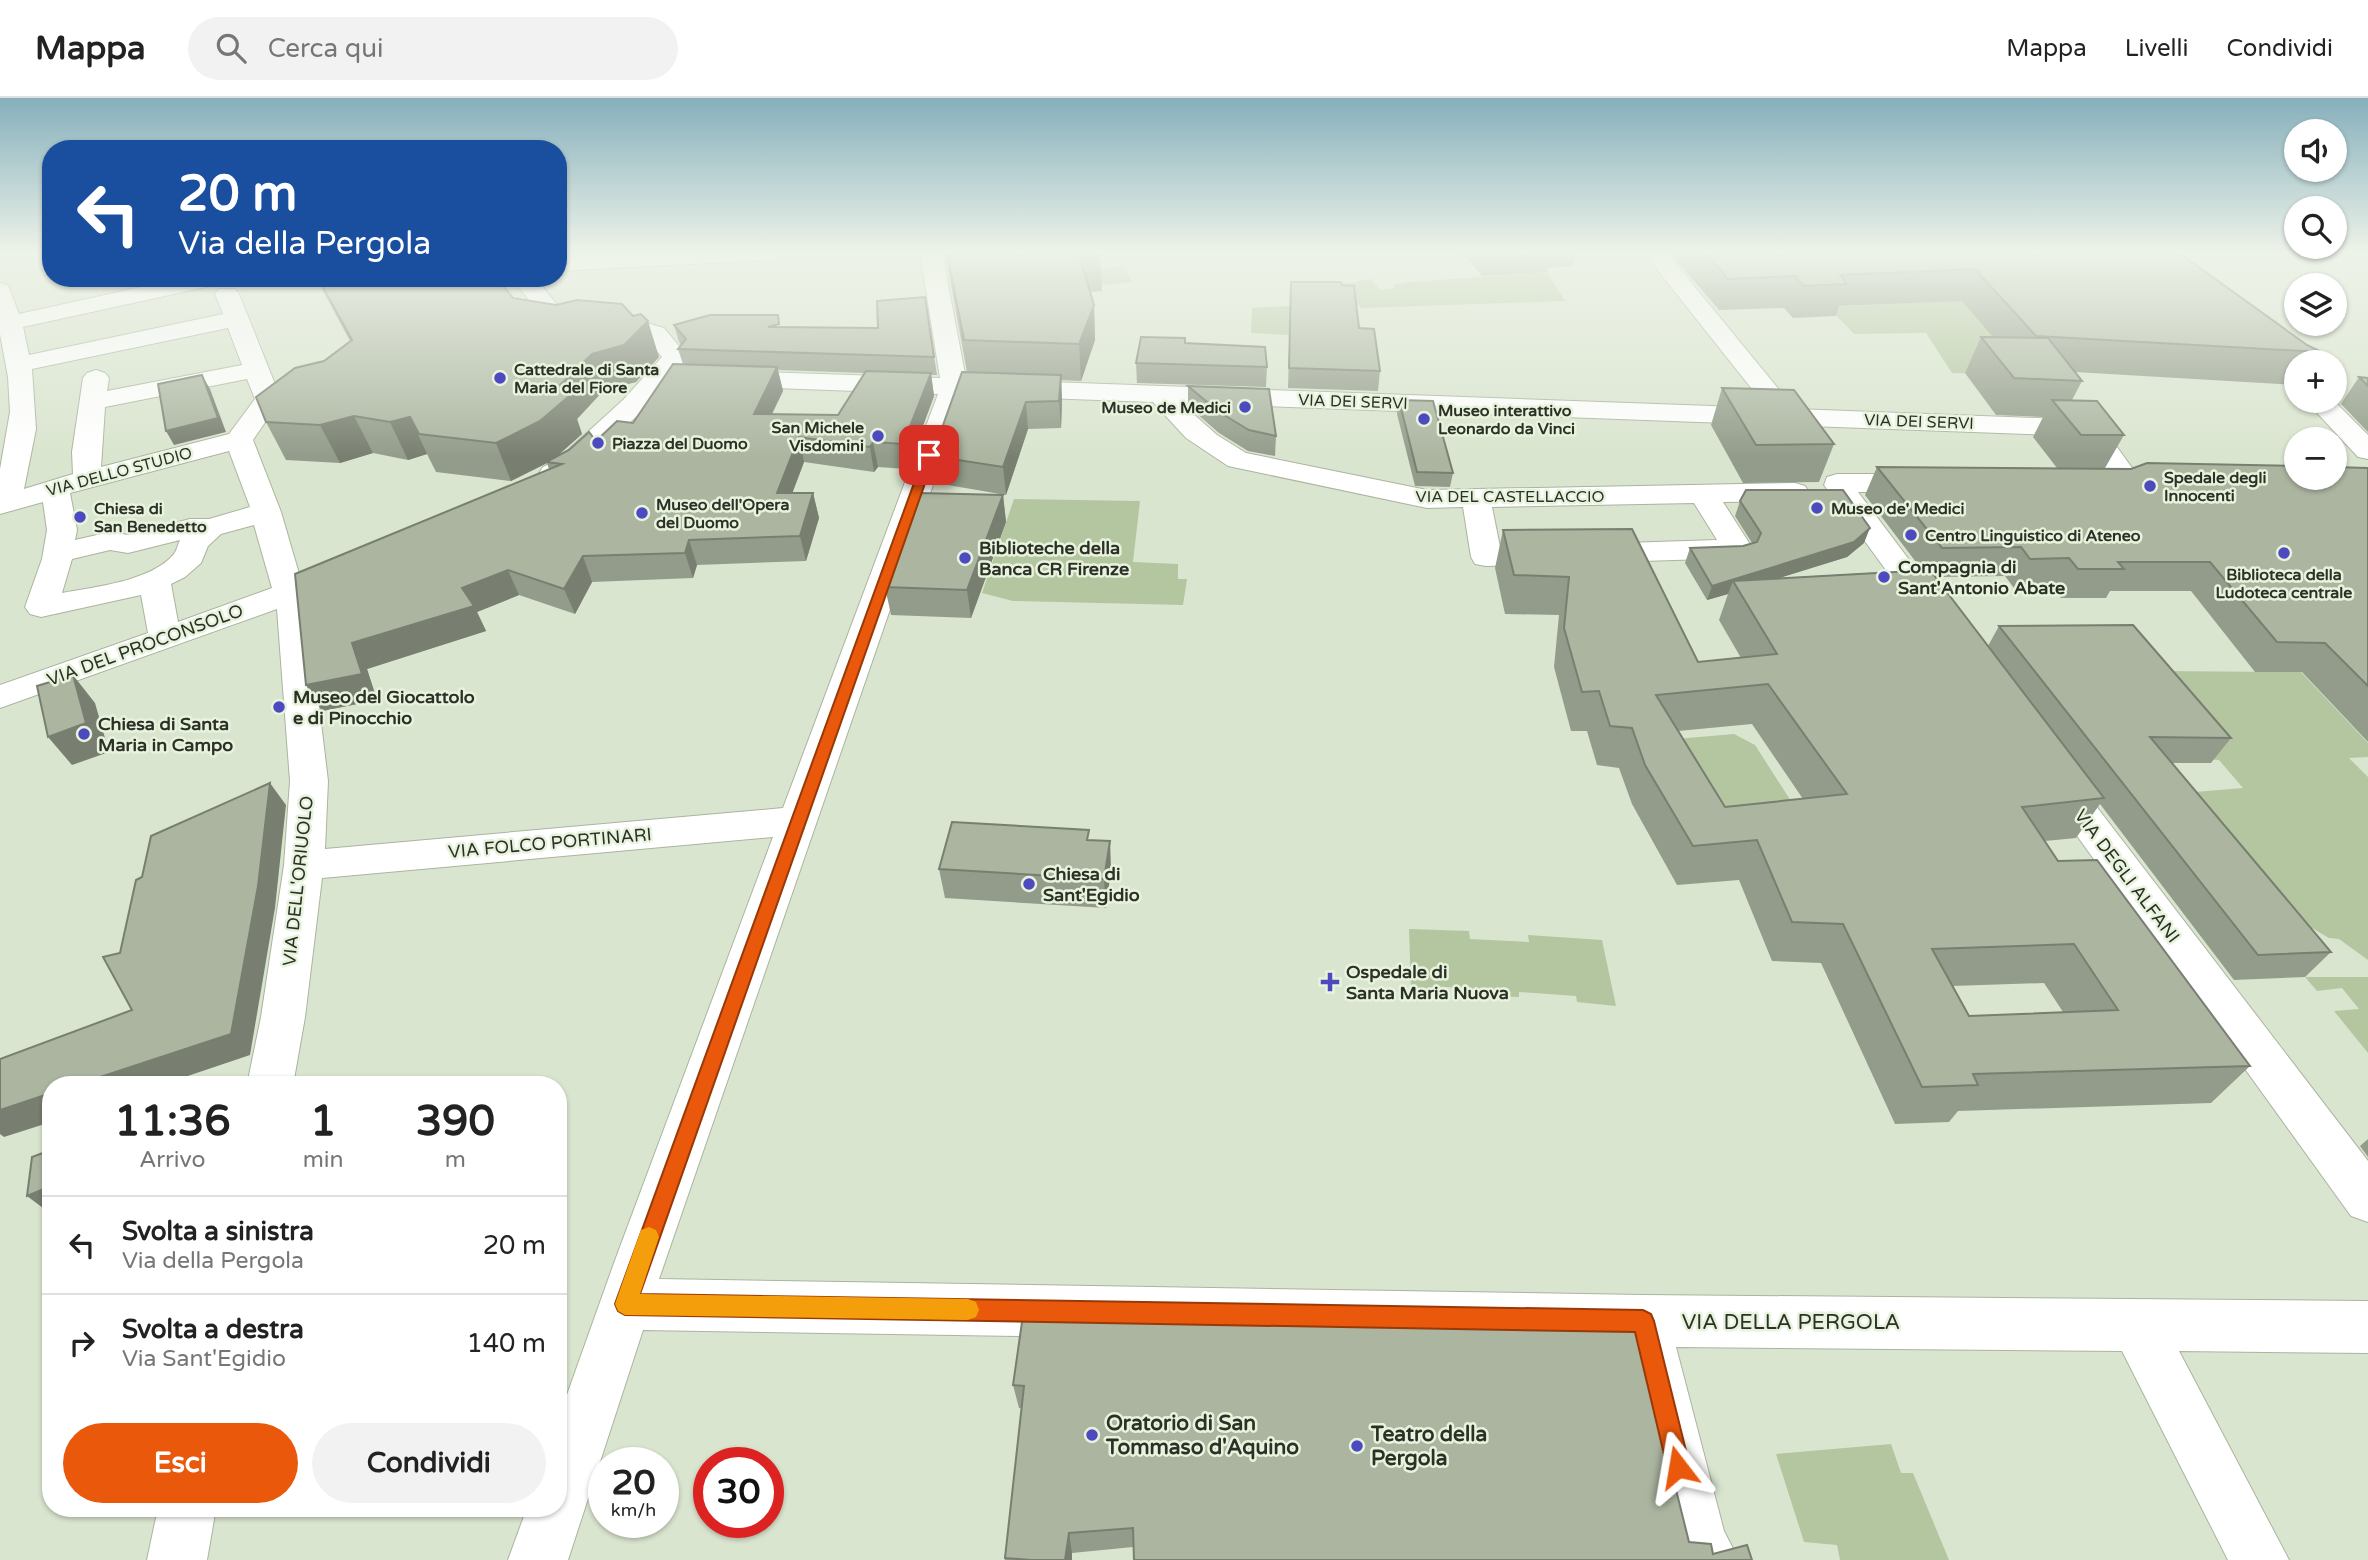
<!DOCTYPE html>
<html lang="it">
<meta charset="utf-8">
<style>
:root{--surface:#fff;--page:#f2f2f2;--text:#222;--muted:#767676;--line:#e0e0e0;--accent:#ea580c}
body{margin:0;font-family:"Varela Round",sans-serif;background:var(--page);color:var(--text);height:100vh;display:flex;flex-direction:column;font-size:26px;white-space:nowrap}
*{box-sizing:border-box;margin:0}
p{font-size:23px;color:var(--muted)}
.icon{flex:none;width:38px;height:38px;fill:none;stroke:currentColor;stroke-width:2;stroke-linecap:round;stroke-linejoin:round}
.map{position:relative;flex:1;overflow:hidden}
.panel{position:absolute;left:42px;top:978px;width:525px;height:441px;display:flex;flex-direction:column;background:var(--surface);border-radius:28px;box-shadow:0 2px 5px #0004}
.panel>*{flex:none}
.banner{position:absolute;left:42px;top:42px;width:525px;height:147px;border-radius:28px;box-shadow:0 2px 5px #0004;background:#1a4fa0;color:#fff;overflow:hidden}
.controls{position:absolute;left:2284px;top:21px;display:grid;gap:14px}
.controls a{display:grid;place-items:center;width:63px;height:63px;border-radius:50%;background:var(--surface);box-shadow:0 2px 5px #0004;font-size:35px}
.speed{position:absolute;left:588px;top:1349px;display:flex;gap:14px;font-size:35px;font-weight:700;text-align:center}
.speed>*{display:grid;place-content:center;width:91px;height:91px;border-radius:50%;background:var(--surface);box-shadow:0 2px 5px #0004;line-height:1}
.speed small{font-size:18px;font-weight:400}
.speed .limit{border:10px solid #d22;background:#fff;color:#111}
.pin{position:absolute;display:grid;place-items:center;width:60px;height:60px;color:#fff;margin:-30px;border-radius:14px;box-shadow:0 4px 10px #0006}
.me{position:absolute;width:77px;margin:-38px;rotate:346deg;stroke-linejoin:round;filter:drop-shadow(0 0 5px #0008)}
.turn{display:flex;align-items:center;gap:24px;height:147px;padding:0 21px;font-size:32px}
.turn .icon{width:91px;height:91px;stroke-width:2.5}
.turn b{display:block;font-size:49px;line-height:60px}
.eta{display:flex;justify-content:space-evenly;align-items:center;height:119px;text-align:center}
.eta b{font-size:42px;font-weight:700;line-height:49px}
.action{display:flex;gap:14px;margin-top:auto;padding:14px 21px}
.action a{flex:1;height:80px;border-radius:42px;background:var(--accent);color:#fff;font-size:28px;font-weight:700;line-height:80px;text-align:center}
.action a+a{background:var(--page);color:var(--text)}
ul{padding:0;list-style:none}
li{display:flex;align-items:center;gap:21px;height:98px;padding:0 21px;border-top:2px solid var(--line)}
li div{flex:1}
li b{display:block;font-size:26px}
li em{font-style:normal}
header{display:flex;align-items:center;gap:42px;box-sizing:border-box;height:98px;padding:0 35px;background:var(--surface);border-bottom:2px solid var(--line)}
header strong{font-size:33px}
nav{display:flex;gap:38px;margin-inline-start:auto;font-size:24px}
.search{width:490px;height:63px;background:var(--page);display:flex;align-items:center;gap:18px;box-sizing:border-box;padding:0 24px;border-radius:38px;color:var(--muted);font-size:26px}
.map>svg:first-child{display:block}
.green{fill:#b3c69f}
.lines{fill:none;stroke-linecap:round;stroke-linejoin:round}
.minor-casing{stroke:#aab49f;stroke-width:2}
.minor{fill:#fff;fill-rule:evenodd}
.wall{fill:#939c8a;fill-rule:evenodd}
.shaded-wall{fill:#787f70}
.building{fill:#abb5a0;stroke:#787f70;stroke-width:2;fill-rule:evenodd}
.route{fill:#ea580c;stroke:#983908;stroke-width:2}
.slow{fill:#f59e0b}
.poi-dot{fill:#4d4ac0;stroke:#e7f3dc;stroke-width:2.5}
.labels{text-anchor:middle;stroke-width:5;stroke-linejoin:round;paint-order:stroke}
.far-poi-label{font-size:16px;font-weight:bold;fill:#2c3027;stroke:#e7f3dc;text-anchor:start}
.far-street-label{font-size:16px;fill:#2c3027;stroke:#e7f3dc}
.poi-label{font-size:18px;font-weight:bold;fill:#2c3027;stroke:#e7f3dc;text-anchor:start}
.street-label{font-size:18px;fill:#2c3027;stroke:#e7f3dc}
.near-street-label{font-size:21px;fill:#2c3027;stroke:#e7f3dc}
.near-poi-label{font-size:21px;font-weight:bold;fill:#2c3027;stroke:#e7f3dc;text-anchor:start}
</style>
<header>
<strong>Mappa</strong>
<div class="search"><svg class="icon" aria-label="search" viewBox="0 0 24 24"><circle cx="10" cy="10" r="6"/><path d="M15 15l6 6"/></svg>Cerca qui</div>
<nav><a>Mappa</a><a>Livelli</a><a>Condividi</a></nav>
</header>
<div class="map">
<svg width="2368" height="1462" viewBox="0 0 2368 1462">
<rect width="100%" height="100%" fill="#dae5cf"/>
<g class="green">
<path d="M1123 167 1132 184 1091 188 1098 170Z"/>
<path d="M1547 174 1565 203 1361 210 1360 207H1352L1343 186 1371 181 1380 192 1395 190 1394 187 1410 184Z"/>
<path d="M2032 199 2007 276 1952 275 1926 235 1854 236 1828 209Z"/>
<path d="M1290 208 1289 237 1251 235 1252 210Z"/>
<path d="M1014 401 1140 403 1133 464 1178 466V481H1187L1183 507 1013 503 982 495Z"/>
<path d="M2156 573 2301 574 2368 645V659L2349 660 2368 679V862L2339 841 2329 840 2278 810 2158 697 2243 690 2219 662 2207 661Z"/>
<path d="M1734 636 1755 647 1798 714 1731 734 1676 641Z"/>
<path d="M1409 831 1469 833 1470 841 1529 844 1528 837 1602 842 1616 908 1577 904 1576 898 1519 894V899L1488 898 1487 892 1433 888V893L1411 892Z"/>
<path d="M2305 879H2368V955L2334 913 2359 911 2342 890 2317 893Z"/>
<path d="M1891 1346 1901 1375H1913L1949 1462H1840L1837 1447 1804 1444 1776 1356Z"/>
</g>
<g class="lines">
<defs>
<g id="minor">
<path d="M641 155H782L779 160 771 162 558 173V159Z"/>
<path d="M920 155H942L966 281 1767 310 1644 155H1667L1795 311 2089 322 2099 324 2140 381C2127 400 2098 398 2078 393L2074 387 2078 381 2110 378 2081 338 1809 328 1813 333 1809 339C1794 343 1789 338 1780 327L1181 305 1217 337 1246 355 1427 392 1795 385 1805 388 1809 394 1805 400 1795 403 1723 404 1753 451 1749 457 1738 460 1486 468 1475 466 1471 459 1463 409 1427 410 1228 368 1186 340 1153 304 964 297 659 1181 1643 1197 2368 1203V1255L2179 1253 2289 1462H2228L2122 1253 1676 1249 1724 1433 1739 1462H1674L1669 1448 1623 1248 643 1232 568 1462H508L527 1410H558V1322L614 1165 773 739 322 780 305 919 293 987H247L261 919 284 767 290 683 277 511 0 610V587L148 535 141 497 41 519 30 516 25 509 42 461 47 432 43 404 0 416V371L10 314 8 279 0 236V185L8 187 19 216 182 180H226L223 185 215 187 23 229 29 257 223 216 215 196 219 191H235L239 196 281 301 253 342 281 414 300 479 343 463 354 465 359 472 354 479 306 499 328 683 325 751 783 710 938 296 665 286 641 314 576 375 553 384 543 381 539 375 543 369 556 363 623 302 662 259 646 240 637 237 548 227 512 180H535L564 215 640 223 664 230 688 259 678 271 940 280ZM228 230 242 267 107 293 109 280 105 275 96 272 87 275 83 280 72 354 73 376 24 391 36 331 32 271ZM247 281 255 301 229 336 101 369 105 309ZM229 353 250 409 209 421H190L128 437 110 434 75 442 77 432 70 395ZM1694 405 1717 442 1500 449 1492 409ZM254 427 272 490 178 524 171 486 185 479 201 465 208 448 221 436ZM180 442C178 446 177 452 174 456 152 483 94 489 62 495L72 461 110 452 128 455Z"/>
<path d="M2306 303H2334L2368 337V361L2358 359Z"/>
<path d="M1837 376H1923L1933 379 1937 385 1933 391 1923 394H1858L1950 516 1945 523 1934 526 1923 523 1824 387 1827 379Z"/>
<path d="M2057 670 2070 674 2368 1063V1124L2351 1118 2044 692 2038 683 2044 674Z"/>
<path d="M158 1410H216L207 1462H147Z"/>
</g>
</defs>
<use href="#minor" class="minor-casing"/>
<use href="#minor" class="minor"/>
</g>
<g class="wall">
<path d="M945 155H1096L1100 158 1102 193 1090 194 1094 207 1095 242 1081 283 1061 282 1062 303 1061 330 1028 331 1006 397 936 385 932 358 967 274Z"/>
<path d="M1454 155H1576L1573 168 1548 170 1547 174 1482 178 1468 161H1459Z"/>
<path d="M1670 155H2179L2307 247 2321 254 2315 264H2296V287L2075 274 2082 283 2072 302 2124 337 2105 370H2368V644L2302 574H2255L2191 493H2110L2106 500H2061L2053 489 2014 490 2005 478 1936 479 1988 548 1999 528 2231 640 2211 665H2172L2331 854 2305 879 2234 882 2100 706 2076 740 2045 743 2058 763 2250 968 2211 1005 1958 1013 1949 1024 1895 1026 1821 865 1772 863 1739 782 1677 787 1632 706 1619 670 1597 667 1587 633H1571L1554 569 1559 517 1505 516 1495 470 1503 432 1698 564 1741 560 1719 522 1728 496 1707 502 1685 465 1690 450 1743 448 1752 445 1735 418 1740 403 1864 445 1847 459 1778 480 1922 472 1865 397 1877 369 2057 370 2033 339 2043 319 1996 317 1965 275 1981 239H1993L1962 203 1839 208 1836 218 1793 220 1784 210 1719 212ZM1752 626 1803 701 1725 709 1678 633ZM2044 885 2063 914 1969 918 1952 888Z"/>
<path d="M316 180H497L513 200 659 259 636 284 604 292 577 321 582 336 557 358 596 343 633 325 683 266 678 251 681 247 679 244 674 227 878 230 925 199 937 277H931L934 298 907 371 878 369 874 374 804 364 792 395H813L819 420 806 463 697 467 693 480 592 484 575 516 519 497 477 514 486 533 367 571 377 602 322 613 306 587 549 371 547 365 511 383 436 374 427 356 408 362 373 355 340 365 286 362 266 324 324 263 350 243ZM778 272 864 275 838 317 772 316 783 293Z"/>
<path d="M1291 184 1380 273 1378 293 1288 290Z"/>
<path d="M1185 245 1267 269 1266 289 1137 285 1136 265Z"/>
<path d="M2359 279 2368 280V334L2341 306Z"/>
<path d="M1188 288 1276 338 1275 358 1248 353 1219 335 1188 308Z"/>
<path d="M1722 290 1834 346 1819 384 1743 385 1711 327Z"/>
<path d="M1399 302 1453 375 1450 389 1415 388 1397 316Z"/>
<path d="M1003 397 1006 424 971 520 891 517 885 489Z"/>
<path d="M1090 742 1111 771 1106 810 945 800 939 771Z"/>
<path d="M2368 1041V1059L2360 1048Z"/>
<path d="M1023 1217 1689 1444 1713 1456 1752 1462 1133 1449 1072 1455V1462H1005L1022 1310H1019L1013 1287Z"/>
</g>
<g class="shaded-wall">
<path d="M1094 207 1095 242 1081 283 1079 246Z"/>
<path d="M648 223 659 259 636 284 604 292 577 321 582 336 554 361 546 364 547 365 511 383 496 345 560 287 592 256Z"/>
<path d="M777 269 783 293 760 340 754 316Z"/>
<path d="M931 275 934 298 907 371 903 346Z"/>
<path d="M202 277 210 291 226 334 174 347 166 333Z"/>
<path d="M1061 277 1062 303 1061 330 1059 303Z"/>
<path d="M1026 304 1028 331 1006 397 1003 369Z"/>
<path d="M354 318 373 355 340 365 320 327Z"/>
<path d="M410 319 427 356 408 362 390 324Z"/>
<path d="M799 339 804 364 783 420 777 395Z"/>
<path d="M873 344 878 369 874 374 870 349Z"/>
<path d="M813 395 819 420 806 463 800 438Z"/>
<path d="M1003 397 1006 424 971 520 967 492Z"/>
<path d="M1870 430 1864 445 1847 459 1738 493 1733 483 1728 496 1707 502 1712 488Z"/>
<path d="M689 442 697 467 693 480 685 455Z"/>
<path d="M583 458 592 484 575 516 564 491Z"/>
<path d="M508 472 519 497 477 514 486 533 367 571 377 602 322 613 306 587 352 545 462 490Z"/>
<path d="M73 577 95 605 109 654 72 667 48 639Z"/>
<path d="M270 685 286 707 275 810 250 957 161 987H76L231 936Z"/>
<path d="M1110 743 1111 771 1106 810 1104 781Z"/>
<path d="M51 995V1024L4 1039 0 1036V1012Z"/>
<path d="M51 1088V1116L27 1098Z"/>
<path d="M1069 1435 1072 1455V1462H1065Z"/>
</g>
<g class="building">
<path d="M947 155H1096L1100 158 1080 160 1094 207 1079 246 964 242Z"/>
<path d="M1705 155H2179L2307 247 2321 254 2036 238 1975 171 1840 177 1847 186 1804 188 1795 178 1728 181Z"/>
<path d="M318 180H497L513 200 556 207 577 202 622 206 633 218 641 216 648 223 624 247 592 256 560 287 568 299 540 323 496 345 419 336 410 319 390 324 354 318 320 327 266 324 256 299 295 270 324 263 352 242Z"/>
<path d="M1291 184H1341L1342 187 1354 188 1359 230 1374 231 1380 273 1289 270Z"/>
<path d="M925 199 934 259 678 251 686 241 674 227 710 217H778L779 226 768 229 878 230 877 203Z"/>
<path d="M1141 239 1185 240V245L1265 249 1267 269 1136 265Z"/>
<path d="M1981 239 2048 240 2082 283 2014 280Z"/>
<path d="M673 266 777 269 754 316 838 317 866 273 931 275 903 346 873 344 870 349 799 339 777 395H813L800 438 689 442 685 455 583 458 564 491 508 472 462 490 474 508 352 545 362 576 306 587 295 476 562 366 546 364 569 352 589 334 596 343 617 323 633 325Z"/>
<path d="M962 274 1061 277 1059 303 1026 304 1003 369 932 358Z"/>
<path d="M202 277 218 320 166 333 158 286Z"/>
<path d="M2359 279 2368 280V288Z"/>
<path d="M1188 288 1269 291 1276 338 1249 332 1219 314Z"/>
<path d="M1722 290 1794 292 1834 346 1756 347Z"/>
<path d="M1399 302 1433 303 1453 375 1417 374Z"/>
<path d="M2052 302 2097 303 2124 337H2081Z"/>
<path d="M2147 365 2296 368V380H2334V369L2368 370V588L2325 545 2277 544 2210 464H2118L2124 471H2078L2069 460 2030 461 2021 449 1942 450 1877 369 2131 371Z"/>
<path d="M1746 392H1843L1870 430 1854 444 1712 488 1690 450 1743 448 1757 444 1761 435 1740 403Z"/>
<path d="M919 395 1003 397 967 492 885 489Z"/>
<path d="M1632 431 1698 564 1777 556 1733 483 1930 472 2104 700 2022 709 2058 763 2097 762 2250 968 1973 976 1978 987 1922 989 1843 826 1792 824 1757 742 1693 748 1645 667 1632 630 1610 628 1599 593 1582 594 1564 530 1569 479 1514 477 1503 432ZM1768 586 1847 696 1725 709 1656 597ZM2074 846 2118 912 1969 918 1932 851Z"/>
<path d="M2133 527 2231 640 2150 639 2331 854 2258 857 1999 528Z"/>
<path d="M73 577 86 625 48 639 37 588Z"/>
<path d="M270 685 258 788 231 936 76 987H51V995L0 1012V961L132 912 103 859 120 855 136 782 142 779 151 738Z"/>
<path d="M952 724 1089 732 1087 742 1110 743 1104 781 939 771Z"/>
<path d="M51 1052V1088L27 1098 32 1059Z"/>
<path d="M1023 1217 1635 1227 1689 1444 1711 1446 1713 1456 1747 1447 1752 1462H1134L1133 1430 1069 1435 1065 1462H1031L1005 1460 1024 1288 1013 1287Z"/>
</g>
<linearGradient id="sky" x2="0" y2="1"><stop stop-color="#86b0bc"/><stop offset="0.43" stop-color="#eef3e9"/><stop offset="1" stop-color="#eef3e9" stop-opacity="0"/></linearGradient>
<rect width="2368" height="360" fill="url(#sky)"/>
<path class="route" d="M925 355 935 357 640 1196 1643 1212 1651 1216 1654 1223 1690 1369 1687 1377 1678 1381 1670 1377 1667 1369 1635 1234 625 1217 618 1213 615 1206Z"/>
<path class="slow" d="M649 1129 656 1132 659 1139 640 1196 968 1201 976 1204 979 1212 976 1219 968 1222 625 1217 618 1213 615 1206 641 1132Z"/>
<g class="poi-dot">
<circle cx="500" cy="280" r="7"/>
<circle cx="1245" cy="309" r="7"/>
<circle cx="1424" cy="321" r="7"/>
<circle cx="878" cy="338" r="7"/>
<circle cx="598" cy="345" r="7"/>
<circle cx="2150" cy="388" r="7"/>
<circle cx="1817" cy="410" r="7"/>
<circle cx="642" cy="415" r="7"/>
<circle cx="80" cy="419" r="7"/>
<circle cx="1911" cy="437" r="7"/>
<circle cx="2284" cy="455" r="7"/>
<circle cx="965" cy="460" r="7"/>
<circle cx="1884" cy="479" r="7"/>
<circle cx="279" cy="609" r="7"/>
<circle cx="84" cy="636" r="7"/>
<circle cx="1029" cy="786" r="7"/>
<path d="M1326.5 873.5h7v7h7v7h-7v7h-7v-7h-7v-7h7z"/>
<circle cx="1092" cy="1337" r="7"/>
<circle cx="1357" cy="1348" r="7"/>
</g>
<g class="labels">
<g class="far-poi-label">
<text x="514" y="277">Cattedrale di Santa<tspan x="514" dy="18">Maria del Fiore</tspan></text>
<text x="1231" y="315" text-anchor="end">Museo de Medici</text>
<text x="1438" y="318">Museo interattivo<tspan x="1438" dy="18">Leonardo da Vinci</tspan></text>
<text x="864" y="335" text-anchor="end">San Michele<tspan x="864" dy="18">Visdomini</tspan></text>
<text x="612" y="351">Piazza del Duomo</text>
<text x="2164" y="385">Spedale degli<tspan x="2164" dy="18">Innocenti</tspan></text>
<text x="656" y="412">Museo dell'Opera<tspan x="656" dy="18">del Duomo</tspan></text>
<text x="94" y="416">Chiesa di<tspan x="94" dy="18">San Benedetto</tspan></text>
<text x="1831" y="416">Museo de' Medici</text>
<text x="1925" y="443">Centro Linguistico di Ateneo</text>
<text x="2284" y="482" text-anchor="middle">Biblioteca della<tspan x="2284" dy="18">Ludoteca centrale</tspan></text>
</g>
<g class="far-street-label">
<text transform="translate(1353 303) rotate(2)" y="6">VIA DEI SERVI</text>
<text transform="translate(1919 323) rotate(2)" y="6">VIA DEI SERVI</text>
<text transform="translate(119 373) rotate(-15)" y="6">VIA DELLO STUDIO</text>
<text x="1510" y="404">VIA DEL CASTELLACCIO</text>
</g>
<g class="poi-label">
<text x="979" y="456">Biblioteche della<tspan x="979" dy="21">Banca CR Firenze</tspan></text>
<text x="1898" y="475">Compagnia di<tspan x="1898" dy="21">Sant'Antonio Abate</tspan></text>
<text x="293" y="605">Museo del Giocattolo<tspan x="293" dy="21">e di Pinocchio</tspan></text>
<text x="98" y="632">Chiesa di Santa<tspan x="98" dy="21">Maria in Campo</tspan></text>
<text x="1043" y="782">Chiesa di<tspan x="1043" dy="21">Sant'Egidio</tspan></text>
<text x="1346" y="880">Ospedale di<tspan x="1346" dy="21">Santa Maria Nuova</tspan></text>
</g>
<g class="street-label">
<text transform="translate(145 547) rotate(-20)" y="6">VIA DEL PROCONSOLO</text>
<text transform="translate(550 745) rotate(-5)" y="6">VIA FOLCO PORTINARI</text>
<text transform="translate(2127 778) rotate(53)" y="6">VIA DEGLI ALFANI</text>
<text transform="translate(298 783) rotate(-84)" y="6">VIA DELL'ORIUOLO</text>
</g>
<g class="near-street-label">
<text x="1791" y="1231">VIA DELLA PERGOLA</text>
</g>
<g class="near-poi-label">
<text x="1106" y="1332">Oratorio di San<tspan x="1106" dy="24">Tommaso d'Aquino</tspan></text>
<text x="1371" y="1343">Teatro della<tspan x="1371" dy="24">Pergola</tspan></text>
</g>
</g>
</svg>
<div class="controls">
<a><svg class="icon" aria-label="sound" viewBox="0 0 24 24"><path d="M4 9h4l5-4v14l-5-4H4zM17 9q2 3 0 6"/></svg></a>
<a><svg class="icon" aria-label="search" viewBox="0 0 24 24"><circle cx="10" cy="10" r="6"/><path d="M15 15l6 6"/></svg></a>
<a><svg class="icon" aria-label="layers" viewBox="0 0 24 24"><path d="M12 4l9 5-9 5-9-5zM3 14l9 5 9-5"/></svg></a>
<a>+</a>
<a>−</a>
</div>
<div class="speed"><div>20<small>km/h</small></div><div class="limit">30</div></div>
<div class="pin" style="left:929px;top:357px;background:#d93025"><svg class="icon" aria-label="arrive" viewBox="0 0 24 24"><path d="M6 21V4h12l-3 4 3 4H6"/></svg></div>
<svg class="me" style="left:1678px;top:1369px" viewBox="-20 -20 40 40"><path d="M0-17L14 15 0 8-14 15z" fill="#ea580c" stroke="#fff" stroke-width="4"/></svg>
<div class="banner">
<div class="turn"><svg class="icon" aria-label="left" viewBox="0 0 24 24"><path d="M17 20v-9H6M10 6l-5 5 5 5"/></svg><div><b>20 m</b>Via della Pergola</div></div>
</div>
<section class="panel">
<div class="eta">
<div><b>11:36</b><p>Arrivo</p></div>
<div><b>1</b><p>min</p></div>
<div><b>390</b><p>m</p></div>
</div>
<ul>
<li><svg class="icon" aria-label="left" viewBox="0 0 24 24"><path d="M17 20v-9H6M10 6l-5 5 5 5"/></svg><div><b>Svolta a sinistra</b><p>Via della Pergola</p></div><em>20 m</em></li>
<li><svg class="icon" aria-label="right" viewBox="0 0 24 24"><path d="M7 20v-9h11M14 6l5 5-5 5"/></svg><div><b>Svolta a destra</b><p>Via Sant'Egidio</p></div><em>140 m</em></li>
</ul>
<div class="action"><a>Esci</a><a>Condividi</a></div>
</section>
</div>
